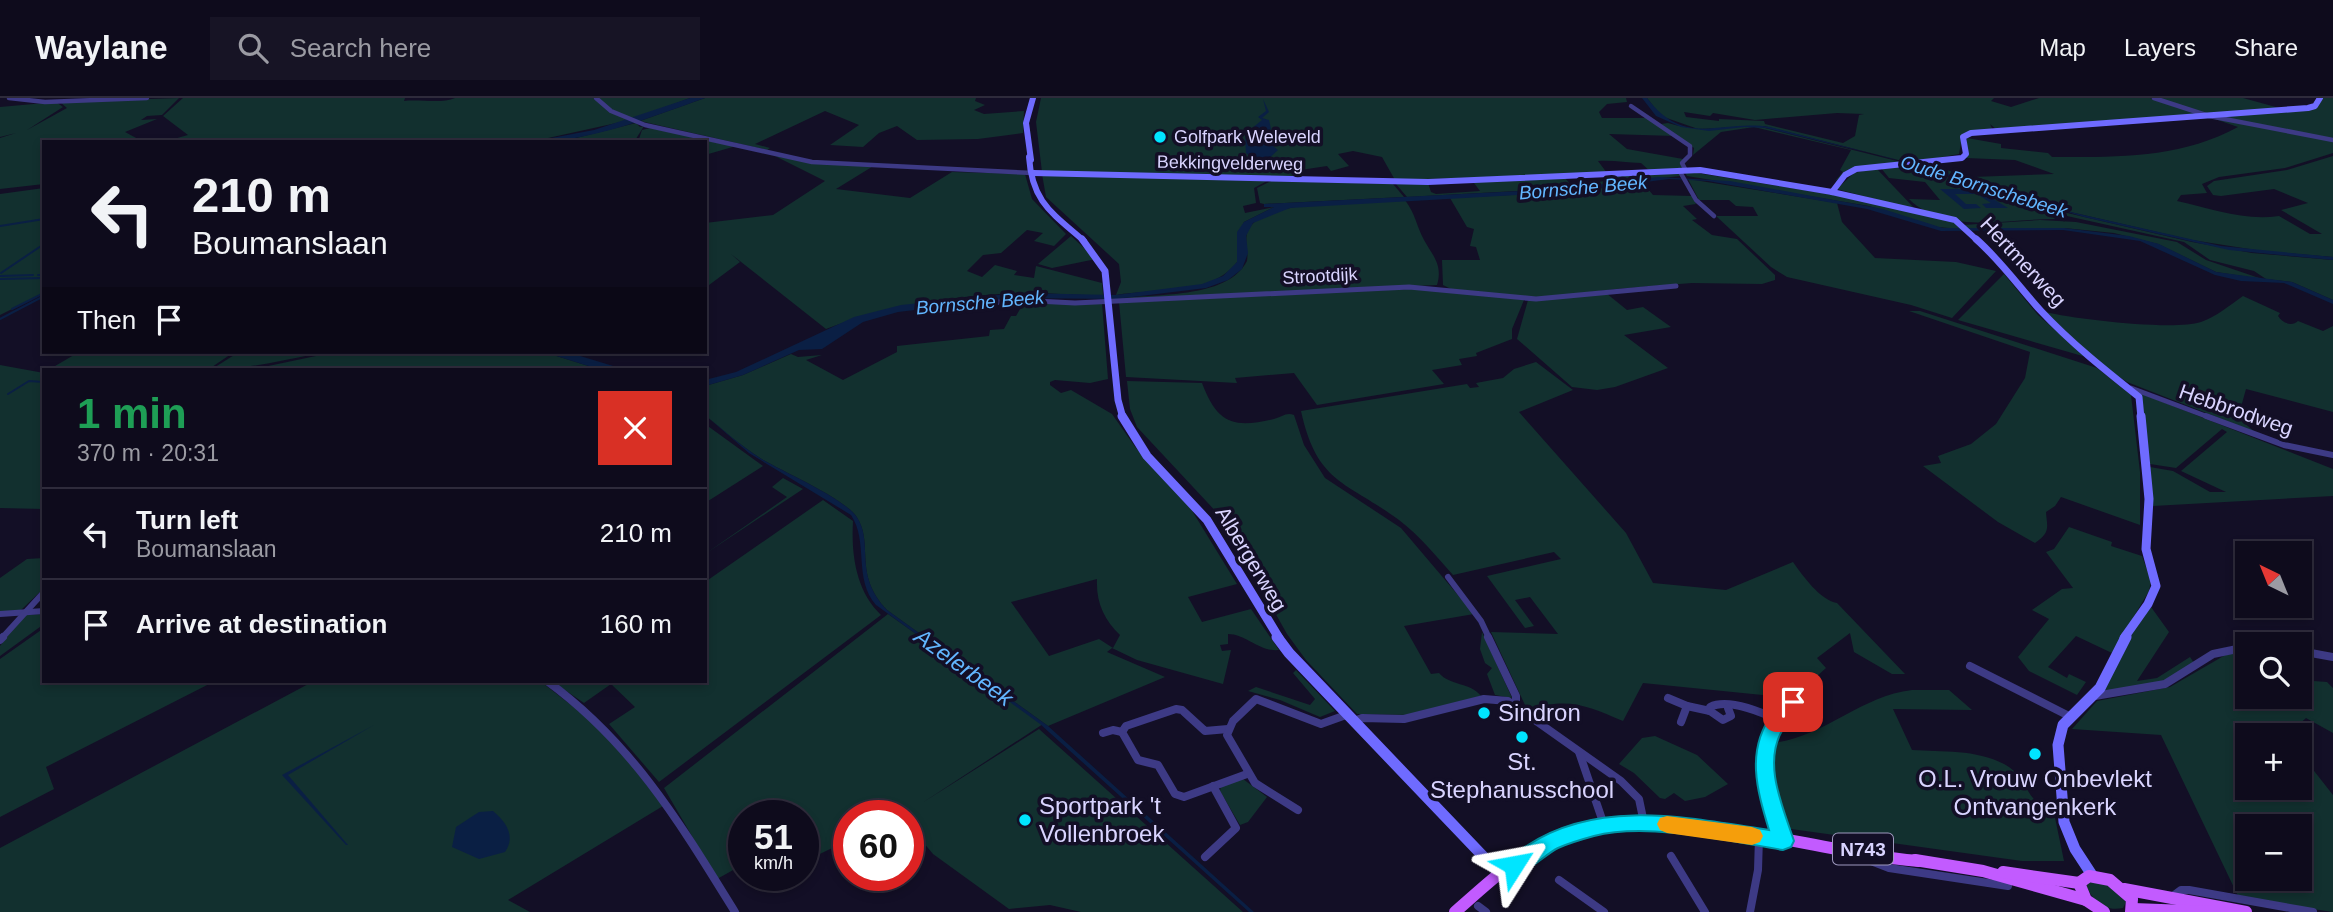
<!DOCTYPE html>
<meta charset="utf-8">
<style>
:root{--surface:#0e0b1c;--page:#171425;--text:#f1f3f6;--muted:#9b9ba3;--line:#2e2b3b}
body{margin:0;font-family:Arial,sans-serif;background:var(--page);color:var(--text);height:100vh;display:flex;flex-direction:column;font-size:26px;white-space:nowrap}
*{box-sizing:border-box;margin:0}
p{font-size:23px;color:var(--muted)}
.icon{flex:none;width:38px;height:38px;fill:none;stroke:currentColor;stroke-width:2;stroke-linecap:round;stroke-linejoin:round}
.map{position:relative;flex:1;overflow:hidden}
.panel{position:absolute;left:42px;top:270px;width:665px;height:315px;display:flex;flex-direction:column;background:var(--surface);border-radius:0px;box-shadow:0 4px 10px #0003,0 0 0 2px var(--line)}
.panel>*{flex:none}
.banner{position:absolute;left:42px;top:42px;width:665px;height:214px;border-radius:0px;box-shadow:0 4px 10px #0003,0 0 0 2px var(--line);background:#0e0b1c;color:var(--text);overflow:hidden}
.needle{width:46px;rotate:317deg}
.controls{position:absolute;left:2235px;top:443px;display:grid;gap:14px}
.controls a{display:grid;place-items:center;width:77px;height:77px;border-radius:0px;background:var(--surface);box-shadow:0 4px 10px #0003,0 0 0 2px var(--line);font-size:35px}
.speed{position:absolute;left:728px;top:702px;display:flex;gap:14px;font-size:35px;font-weight:700;text-align:center}
.speed>*{display:grid;place-content:center;width:91px;height:91px;border-radius:50%;background:var(--surface);box-shadow:0 4px 10px #0003,0 0 0 2px var(--line);line-height:1}
.speed small{font-size:18px;font-weight:400}
.speed .limit{border:10px solid #d22;background:#fff;color:#111}
.pin{position:absolute;display:grid;place-items:center;width:60px;height:60px;color:#fff;margin:-30px;border-radius:14px;box-shadow:0 4px 10px #0006}
.me{position:absolute;width:77px;margin:-38px;rotate:56deg;stroke-linejoin:round;filter:drop-shadow(0 0 5px #0008)}
.turn{display:flex;align-items:center;gap:24px;height:147px;padding:0 35px;font-size:32px}
.turn .icon{width:91px;height:91px;stroke-width:2.5}
.turn b{display:block;font-size:49px;line-height:60px}
.then{display:flex;align-items:center;height:66px;padding:0 35px;background:#0003;gap:14px;font-size:26px}
.round{display:grid;place-items:center;flex:none;width:74px;height:74px;border-radius:0px;background:var(--page)}
.headline{display:flex;align-items:center;justify-content:space-between;height:119px;padding:0 35px}
h1{font-size:42px;font-weight:800;line-height:52px;color:#1e9e55}
ul{padding:0;list-style:none}
li{display:flex;align-items:center;gap:21px;height:91px;padding:0 35px;border-top:2px solid var(--line)}
li div{flex:1}
li b{display:block;font-size:26px}
li em{font-style:normal}
header{display:flex;align-items:center;gap:42px;box-sizing:border-box;height:98px;padding:0 35px;background:var(--surface);border-bottom:2px solid var(--line)}
header strong{font-size:33px}
nav{display:flex;gap:38px;margin-inline-start:auto;font-size:24px}
.search{width:490px;height:63px;background:var(--page);display:flex;align-items:center;gap:18px;box-sizing:border-box;padding:0 24px;border-radius:0px;color:var(--muted);font-size:26px}
.map>svg:first-child{display:block}
.green{fill:#12302f;fill-rule:evenodd}
.water{fill:#0a1f44}
.lines{fill:none;stroke-linecap:round;stroke-linejoin:round}
.stream{stroke:#0a1f44;stroke-width:2}
.street-far3{stroke:#3d3a85;stroke-width:4.5}
.street-far2{stroke:#3d3a85;stroke-width:5}
.street-far1{stroke:#3d3a85;stroke-width:6}
.street{stroke:#3d3a85;stroke-width:8}
.secondary-far3{stroke:#6f6bff;stroke-width:6}
.secondary-far2{stroke:#6f6bff;stroke-width:7}
.secondary-far1{stroke:#6f6bff;stroke-width:9}
.secondary{stroke:#6f6bff;stroke-width:11}
.primary{stroke:#c25bff;stroke-width:12}
.route{fill:#00e5ff;stroke:#0095a6;stroke-width:2}
.slow{fill:#f59e0b}
.poi-dot{fill:#00e5ff;stroke:#130f26;stroke-width:2.5}
.labels{text-anchor:middle;stroke-width:7;stroke-linejoin:round;paint-order:stroke}
.far-poi-label{font-size:18px;fill:#d9d4ff;stroke:#130f26;text-anchor:start}
.far-street-label{font-size:18px;fill:#d9d4ff;stroke:#130f26}
.far-water-label{font-size:19px;font-style:italic;fill:#62b6ff;stroke:#130f26}
.shield{fill:#130f26;stroke:#9e99be;stroke-width:2}
.shield-label{font-size:19px;font-weight:bold;fill:#d9d4ff}
.street-label{font-size:21px;fill:#d9d4ff;stroke:#130f26}
.water-label{font-size:23px;font-style:italic;fill:#62b6ff;stroke:#130f26}
.near-poi-label{font-size:24px;fill:#d9d4ff;stroke:#130f26;text-anchor:start}
</style>
<header>
<strong>Waylane</strong>
<div class="search"><svg class="icon" aria-label="search" viewBox="0 0 24 24"><circle cx="10" cy="10" r="6"/><path d="M15 15l6 6"/></svg>Search here</div>
<nav><a>Map</a><a>Layers</a><a>Share</a></nav>
</header>
<div class="map">
<svg width="2333" height="814" viewBox="0 0 2333 814">
<rect width="100%" height="100%" fill="#130f26"/>
<g class="green">
<path d="M179 0 162 17 147 18 141 22 157 21 125 34 138 41 129 44H44V86L0 91V40L16 35 0 39V9L56 4 63 9 27 32 67 10 60 4Z"/>
<path d="M183 0H405L404 3C419 1 442 6 455 0H593L630 22 530 44H163L188 37 163 18Z"/>
<path d="M599 0H690L633 21 610 11Z"/>
<path d="M705 0H976L975 3 985 7 974 12 984 16 1024 13 1023 35 978 41 917 42 897 28 879 35 863 49 830 47 859 27 825 13 755 46 770 50 767 52 640 23Z"/>
<path d="M1041 0H1626L1627 4 1607 6 1599 14 1602 20H1647L1675 38 1609 36 1627 51 1683 61 1686 58 1682 70 1652 75 1641 65C1626 65 1614 62 1598 63L1607 75 1395 82 1382 59 1353 53 1338 56 1349 68 1331 73 1327 68 1294 73 1295 80 1042 74 1036 24Z"/>
<path d="M1647 0H1994L1991 3 2011 9 2039 0H2150L2202 17 1997 32 1990 26 1993 32 1962 39 1959 56 1910 65 1764 28 1698 31 1661 18ZM1684 14 1710 18 1713 15 1755 22 1837 15 1864 16 1859 17 1855 38 1843 45 1765 26 1764 23 1719 21V23L1686 19Z"/>
<path d="M2157 0H2243L2283 11 2210 17Z"/>
<path d="M2323 0H2333V41L2215 18 2316 9Z"/>
<path d="M2210 18 2333 42V55L2285 70 2219 79 2202 86 2207 95 2181 97 2177 103C2212 111 2244 123 2279 118L2310 136H2322L2281 112 2308 105 2274 91 2221 98 2213 97 2207 88 2214 83 2287 72 2333 58V159L2262 153 2192 142 2066 113 1984 85 1914 67 1924 66 1972 79 2054 76 2015 62 1966 60 1967 40 2001 46V50L2048 55 2052 59C2117 59 2179 61 2238 29L2212 20 2135 24Z"/>
<path d="M636 25 640 29 644 28 634 44H560Z"/>
<path d="M1668 25C1707 37 1725 26 1761 29L1905 65 1861 69 1835 83 1843 74 1840 72 1851 52 1754 29 1721 34 1693 57 1694 50 1661 26Z"/>
<path d="M650 30 736 48 705 57V44H638L642 32Z"/>
<path d="M775 58 814 65 875 67 836 91 910 100 952 74 1025 76 1032 101 1066 136 1054 148 1034 143 1043 135 1027 132 1001 155 983 157 967 173 982 179 995 167 1017 173 1014 177 1034 180 1036 168 1102 185 1103 197C1074 198 1045 194 1016 195 950 198 887 208 826 231L731 156 740 164 705 190V125L773 117 825 83Z"/>
<path d="M1910 67 2063 114 2192 144 2252 155 2333 162V202L2292 184 2266 181 2254 173 2210 162 2184 144 2058 116 2055 120 2059 121C2011 120 1946 138 1909 101L1940 102 1925 84 1889 80 1881 70Z"/>
<path d="M1876 70 1916 112 1837 91 1854 75Z"/>
<path d="M1684 73 1847 99 1956 124 1963 131 1936 129 1869 108 1687 78Z"/>
<path d="M1679 75 1680 78 1574 90 1407 99 1396 86 1428 85 1431 94 1436 96 1480 93 1471 81 1565 80 1572 88 1611 82 1607 77Z"/>
<path d="M1042 76 1269 82 1254 90 1256 105 1243 108 1245 115 1274 109 1244 124 1237 140V164C1210 199 1155 190 1116 197L1121 184 1119 166 1046 99Z"/>
<path d="M1688 81 1837 105 1842 124 1875 160 1956 164 1996 173 1952 220 1911 207 1787 179 1771 169 1716 118H1758L1753 109 1736 108 1729 102H1699Z"/>
<path d="M1271 83 1393 86 1404 99 1264 106 1260 105 1257 90Z"/>
<path d="M1642 84 1653 97 1692 98 1696 106 1683 108 1697 121 1692 122 1712 137 1737 141 1775 177V182L1762 186 1692 185 1616 191 1541 200 1451 191 1443 187 1442 162H1480L1476 149 1470 148 1474 131 1467 129 1450 100 1568 94Z"/>
<path d="M44 90V195L0 217V96Z"/>
<path d="M1405 102C1416 117 1416 127 1424 142 1433 158 1443 167 1437 187L1115 201C1153 195 1227 202 1247 163 1249 152 1243 140 1249 131 1265 100 1372 104 1405 102Z"/>
<path d="M2040 122 2076 124 2177 144 2206 162 2262 181 2216 174 2158 146 2114 135 2064 130 1968 131 1963 127Z"/>
<path d="M1071 138 1096 161 1052 170 1038 166Z"/>
<path d="M2004 176 2038 217 2086 259 1958 222Z"/>
<path d="M1430 190 1524 202 1512 231V241L1476 255 1477 258 1459 261 1462 267 1432 272 1444 286 1317 307 1294 275 1235 280 1237 285 1126 279 1119 204Z"/>
<path d="M1606 195 1627 212 1643 209 1671 229 1624 237 1668 270 1615 289 1597 292 1572 289 1517 241 1528 202Z"/>
<path d="M2243 198 2280 215 2278 218C2282 225 2292 229 2298 223L2323 233 2333 228V314L2246 291 2238 320 2255 334 2127 284 2105 270 2045 214C2075 221 2173 233 2201 224 2216 219 2230 207 2243 198Z"/>
<path d="M1019 203 1102 205 1108 281 1090 285 1055 282 1050 284V287L1061 295 1071 292 1112 316 1136 350 1183 398 1237 486 1188 499 1202 524 1251 511 1279 552C1259 554 1246 536 1228 536V546L1220 547 1222 553 1231 552 1223 586 1137 562 1112 550 1107 554 1165 579 1048 628 887 512C852 475 875 446 856 418 842 399 783 374 760 360 741 348 723 332 705 317V288L743 277 791 256 798 259 822 257 806 262 843 282 897 254V248L989 238 990 232 1004 231 1011 218H1016L1023 206ZM1097 481C1096 505 1104 521 1120 537L1113 550 1099 541 1049 558 1011 504Z"/>
<path d="M1909 213H1920L2097 270 2131 297 2140 374V427L2061 399 2055 408 2046 414C2047 429 2051 434 2035 445L1998 424 1923 368 1941 365 1938 358 1971 346 1996 326 2025 280 2030 254Z"/>
<path d="M79 254H234L209 271H50Z"/>
<path d="M239 254H269L268 257 315 254V256C279 263 248 271 212 271Z"/>
<path d="M335 254H544L598 271H254Z"/>
<path d="M1536 264 1573 292 1519 314 1626 435 1653 485 1726 492 1793 464C1803 478 1820 502 1837 505L1905 576H1892L1854 554 1850 535 1817 560 1826 570 1793 600 1643 585 1623 623C1588 608 1569 599 1531 611L1525 607 1491 534 1558 536 1530 499 1515 502 1534 528 1525 530 1487 478 1561 461 1554 454 1453 477C1436 458 1419 437 1399 422 1346 383 1317 386 1301 313L1467 286 1470 290 1479 289 1476 285 1503 280 1514 271Z"/>
<path d="M0 267 44 275V411L0 410Z"/>
<path d="M1127 283 1202 285C1217 325 1233 331 1274 321 1282 319 1286 314 1294 317L1304 347 1325 380 1401 430 1474 516 1404 528 1431 576 1439 575C1450 588 1470 584 1481 598L1411 617 1357 616 1306 562 1287 536 1221 419 1137 329 1130 311Z"/>
<path d="M2140 295 2333 371V398L2153 408 2150 369 2173 373 2210 394H2226L2181 373 2227 334 2222 331 2176 370 2150 366Z"/>
<path d="M705 326 763 368 705 405Z"/>
<path d="M783 380 803 391 705 456 787 399 772 389Z"/>
<path d="M823 402 853 423C851 457 856 493 881 517L659 684 609 626 635 609 611 586 584 605 556 586 560 583H705V484Z"/>
<path d="M2069 429 2112 444 2111 448 2142 458 2151 483 2149 493 2112 555 2076 538 2048 569 2067 580 2069 576 2086 584 2077 597 2029 573 2018 559 2049 521 2032 512 2062 491 2073 490 2046 454 2054 451Z"/>
<path d="M44 460V490L21 512 0 514V480L27 461Z"/>
<path d="M2151 509 2169 534 2137 583 2157 580 2190 559 2194 565 2165 584 2102 595 2134 532Z"/>
<path d="M44 516V526L0 558V548L23 517Z"/>
<path d="M888 516 1043 626 922 705 1039 631 1243 814H1081L1050 807 1009 811 933 756 908 726V718L902 716 849 718V742L803 764V718H744V766L717 781 664 690Z"/>
<path d="M44 530V583H215L46 669 54 691 0 719V561Z"/>
<path d="M1482 534 1512 600 1495 597 1487 576 1492 570 1485 565 1480 551Z"/>
<path d="M2247 551V598H2300V582L2327 584 2333 590V635L2306 620 2287 637H2247V690H2300V655L2333 697V814L2239 800 2161 637 2072 631 2097 603 2170 589 2227 556ZM2247 728H2300V780H2247Z"/>
<path d="M1296 572 1335 613 1320 619 1280 602 1248 593 1256 589 1310 607 1315 601 1293 575Z"/>
<path d="M314 583H540L606 634 663 708 508 802 530 814H0V750Z"/>
<path d="M1912 592H1949L1972 612 1893 611 1912 652C1943 654 1981 651 2009 669 2027 681 2027 706 2054 715L2064 763H2022L1784 730 1775 710 1772 645C1823 640 1860 598 1912 592Z"/>
<path d="M1655 638 1697 657 1728 686 1705 699 1685 703 1674 695 1665 701 1660 700 1634 675 1619 666 1642 640Z"/>
<path d="M1243 681 1267 699 1248 724 1240 727 1220 693 1221 688Z"/>
<path d="M2102 782 2126 804 2123 810C2103 814 2092 802 2085 785Z"/>
</g>
<g class="water">
<path d="M690 0H705C648 20 591 44 530 44L594 32Z"/>
<path d="M1642 0H1647C1686 51 1719 21 1770 29L1984 85 2066 113 2221 148 2333 159V162L2229 152 2084 119 1890 60 1766 30 1744 29 1709 33 1681 29 1656 18Z"/>
<path d="M1263 1 1269 14 1262 20 1269 22 1271 31 1263 36 1278 42 1273 48 1278 52 1261 68 1246 55 1245 36 1262 22 1258 19 1266 13Z"/>
<path d="M1658 79 1730 83 1883 111 1943 130H2064L2129 138 2159 146 2216 174 2292 184 2333 202V206L2284 185 2241 183 2215 177 2140 143 2063 132 1941 133 1867 111 1708 83 1669 81 1568 94 1290 110 1253 125 1246 138 1248 155 1242 171 1228 182 1206 190 1116 201 1016 200 898 214 863 224 822 251 799 252 743 277 705 288V282L736 274 854 219 901 207 1018 195 1116 197 1202 186 1223 178 1237 164V134L1244 124 1274 109H1264V106L1562 91Z"/>
<path d="M1940 91H1977L2008 110H1986L1982 106 1991 105 1977 96H1955L1966 106H1976L1981 110 1964 111Z"/>
<path d="M544 254H567L623 271H598Z"/>
<path d="M705 317C723 332 741 348 760 360 783 374 842 399 856 418 875 445 852 475 887 512L1048 628 1254 814H1249L1040 626 876 507C853 481 869 444 851 417L749 355Z"/>
<path d="M374 627 288 677 348 747H346L282 677Z"/>
<path d="M493 713C506 724 516 738 505 754L479 761 452 749 456 729 479 714Z"/>
</g>
<g class="lines">
<g class="stream">
<path d="M0 128 44 121"/>
<path d="M1 175 44 146"/>
<path d="M38 177H44"/>
<path d="M0 178 33 177"/>
<path d="M0 181 44 180"/>
<path d="M12 211 44 195"/>
<path d="M0 221 44 198"/>
<path d="M8 296 29 283 44 284"/>
</g>
<g class="street-far3">
<path d="M9 0 45 4 147 0"/>
<path d="M596 0 611 13 645 27 812 64 1033 75"/>
<path d="M2154 0 2209 18 2333 42"/>
<path d="M1631 8 1690 48V57L1682 65 1685 71"/>
<path d="M1679 72 1696 102 1714 118"/>
</g>
<g class="street-far2">
<path d="M964 208 1017 202 1075 205 1409 189 1536 201 1676 188"/>
<path d="M2131 290 2211 320"/>
</g>
<g class="street-far1">
<path d="M2206 318 2284 347 2333 357"/>
<path d="M1448 479 1481 523 1489 540"/>
<path d="M0 516 44 513"/>
<path d="M2 540 44 494"/>
</g>
<g class="street">
<path d="M1488 539 1516 598V607"/>
<path d="M0 542 3 539"/>
<path d="M2300 553 2333 559"/>
<path d="M1970 568 2069 618"/>
<path d="M547 583C633 646 680 725 735 814"/>
<path d="M2095 598 2165 586 2213 556 2247 549"/>
<path d="M1668 600 1687 608"/>
<path d="M1710 613V609C1728 600 1761 614 1778 622"/>
<path d="M1354 623 1362 620 1404 621 1484 601 1508 603 1621 683 1639 701 1644 725"/>
<path d="M1681 624 1687 608 1710 613 1723 622 1731 618 1728 610"/>
<path d="M1228 631 1205 633 1182 612 1176 611 1126 628 1122 634 1138 662 1158 667 1175 696 1184 699 1247 676"/>
<path d="M1103 635 1113 632 1122 634"/>
<path d="M1579 654 1604 727"/>
<path d="M1298 712 1255 685 1227 637 1233 623 1256 601 1321 626 1346 617"/>
<path d="M1783 741C1767 685 1752 654 1793 604"/>
<path d="M1671 758 1705 814"/>
<path d="M1858 758 1889 770 2008 788"/>
<path d="M1205 759 1236 730 1213 688"/>
<path d="M1559 782 1604 814"/>
<path d="M2173 798 2181 792H2189L2313 814"/>
<path d="M1478 808 1486 814"/>
<path d="M1750 814 1758 772 1759 739"/>
</g>
<g class="secondary-far3">
<path d="M1029 59C1032 104 1052 115 1084 143"/>
<path d="M1031 62 1026 25 1033 0"/>
<path d="M1033 75 1428 84 1700 72 1832 94 1955 122 1978 143"/>
<path d="M1832 94 1845 77 1856 71 1962 60 1966 56 1963 39 1971 35 2308 10 2315 8 2320 0"/>
</g>
<g class="secondary-far2">
<path d="M1082 141 1105 173 1118 302 1123 320"/>
<path d="M1976 141C2001 163 2019 189 2041 213 2071 245 2105 272 2139 299L2141 320"/>
</g>
<g class="secondary-far1">
<path d="M1122 318 1147 358 1207 422 1279 540"/>
<path d="M2124 540 2148 506 2156 488 2146 451 2149 401 2141 318"/>
</g>
<g class="secondary">
<path d="M1277 539 1289 555 1501 777"/>
<path d="M2092 777 2075 751 2064 724 2058 647 2063 627 2100 590 2126 539"/>
</g>
<g class="primary">
<path d="M1915 762 1983 773 2086 802"/>
<path d="M2003 774 2079 785"/>
<path d="M2079 785 2089 778 2110 782 2132 801 2131 814"/>
<path d="M2079 785 2086 802 2104 814"/>
<path d="M2124 791 2246 814"/>
<path d="M2133 811 2215 814"/>
<path d="M1455 814C1484 789 1514 759 1550 744 1663 696 1801 754 1919 763"/>
</g>
</g>
<path class="route" d="M1793 597 1803 604C1797 614 1789 621 1783 631 1762 665 1783 709 1794 743L1791 749 1783 752C1729 743 1647 724 1594 738 1583 741 1569 745 1558 750 1542 758 1525 780 1506 774L1503 767C1508 758 1519 753 1528 747 1600 700 1689 720 1769 732 1757 692 1745 652 1773 615 1779 608 1784 600 1793 597Z"/>
<path class="slow" d="M1667 718 1752 729 1760 732 1763 738 1760 744 1752 747 1667 735 1660 732 1657 726 1660 720Z"/>
<g class="poi-dot">
<circle cx="1160" cy="39" r="7"/>
<circle cx="1484" cy="615" r="7"/>
<circle cx="1522" cy="639" r="7"/>
<circle cx="2035" cy="656" r="7"/>
<circle cx="1025" cy="722" r="7"/>
</g>
<g class="labels">
<g class="far-poi-label">
<text x="1174" y="45">Golfpark Weleveld</text>
</g>
<g class="far-street-label">
<text transform="translate(1230 65) rotate(1)" y="6">Bekkingvelderweg</text>
<text transform="translate(1320 178) rotate(-3)" y="6">Strootdijk</text>
</g>
<g class="far-water-label">
<text transform="translate(1984 88) rotate(17)" y="7">Oude Bornschebeek</text>
<text transform="translate(1583 89) rotate(-5)" y="7">Bornsche Beek</text>
<text transform="translate(980 204) rotate(-5)" y="7">Bornsche Beek</text>
</g>
<rect class="shield" x="1833" y="735.5" width="60" height="31" rx="5"/>
<g class="shield-label">
<text x="1863" y="758">N743</text>
</g>
<g class="street-label">
<text transform="translate(2023 164) rotate(47)" y="7">Hertmerweg</text>
<text transform="translate(2236 312) rotate(19)" y="7">Hebbrodweg</text>
<text transform="translate(1251 461) rotate(59)" y="7">Albergerweg</text>
</g>
<g class="water-label">
<text transform="translate(964 569) rotate(36)" y="8">Azelerbeek</text>
</g>
<g class="near-poi-label">
<text x="1498" y="623">Sindron</text>
<text x="1522" y="672" text-anchor="middle">St.<tspan x="1522" dy="28">Stephanusschool</tspan></text>
<text x="2035" y="689" text-anchor="middle">O.L. Vrouw Onbevlekt<tspan x="2035" dy="28">Ontvangenkerk</tspan></text>
<text x="1039" y="716">Sportpark 't<tspan x="1039" dy="28">Vollenbroek</tspan></text>
</g>
</g>
</svg>
<div class="controls">
<a><svg class="needle" viewBox="-14 -14 28 28"><path d="M0-13l5 13h-10z" fill="#e53935"/><path d="M0 13l5-13h-10z" fill="#9b9ba3"/></svg></a>
<a><svg class="icon" aria-label="search" viewBox="0 0 24 24"><circle cx="10" cy="10" r="6"/><path d="M15 15l6 6"/></svg></a>
<a>+</a>
<a>−</a>
</div>
<div class="speed"><div>51<small>km/h</small></div><div class="limit">60</div></div>
<div class="pin" style="left:1793px;top:604px;background:#d93025"><svg class="icon" aria-label="arrive" viewBox="0 0 24 24"><path d="M6 21V4h12l-3 4 3 4H6"/></svg></div>
<svg class="me" style="left:1514px;top:767px" viewBox="-20 -20 40 40"><path d="M0-17L14 15 0 8-14 15z" fill="#00e5ff" stroke="#fff" stroke-width="4"/></svg>
<div class="banner">
<div class="turn"><svg class="icon" aria-label="left" viewBox="0 0 24 24"><path d="M17 20v-9H6M10 6l-5 5 5 5"/></svg><div><b>210 m</b>Boumanslaan</div></div>
<div class="then">Then<svg class="icon" aria-label="arrive" viewBox="0 0 24 24"><path d="M6 21V4h12l-3 4 3 4H6"/></svg></div>
</div>
<section class="panel">
<div class="headline"><div><h1>1 min</h1><p>370 m · 20:31</p></div><a class="round" style="background:#d93025;color:#fff"><svg class="icon" aria-label="close" viewBox="0 0 24 24"><path d="M6 6l12 12M18 6L6 18"/></svg></a></div>
<ul>
<li><svg class="icon" aria-label="left" viewBox="0 0 24 24"><path d="M17 20v-9H6M10 6l-5 5 5 5"/></svg><div><b>Turn left</b><p>Boumanslaan</p></div><em>210 m</em></li>
<li><svg class="icon" aria-label="arrive" viewBox="0 0 24 24"><path d="M6 21V4h12l-3 4 3 4H6"/></svg><div><b>Arrive at destination</b></div><em>160 m</em></li>
</ul>
</section>
</div>
